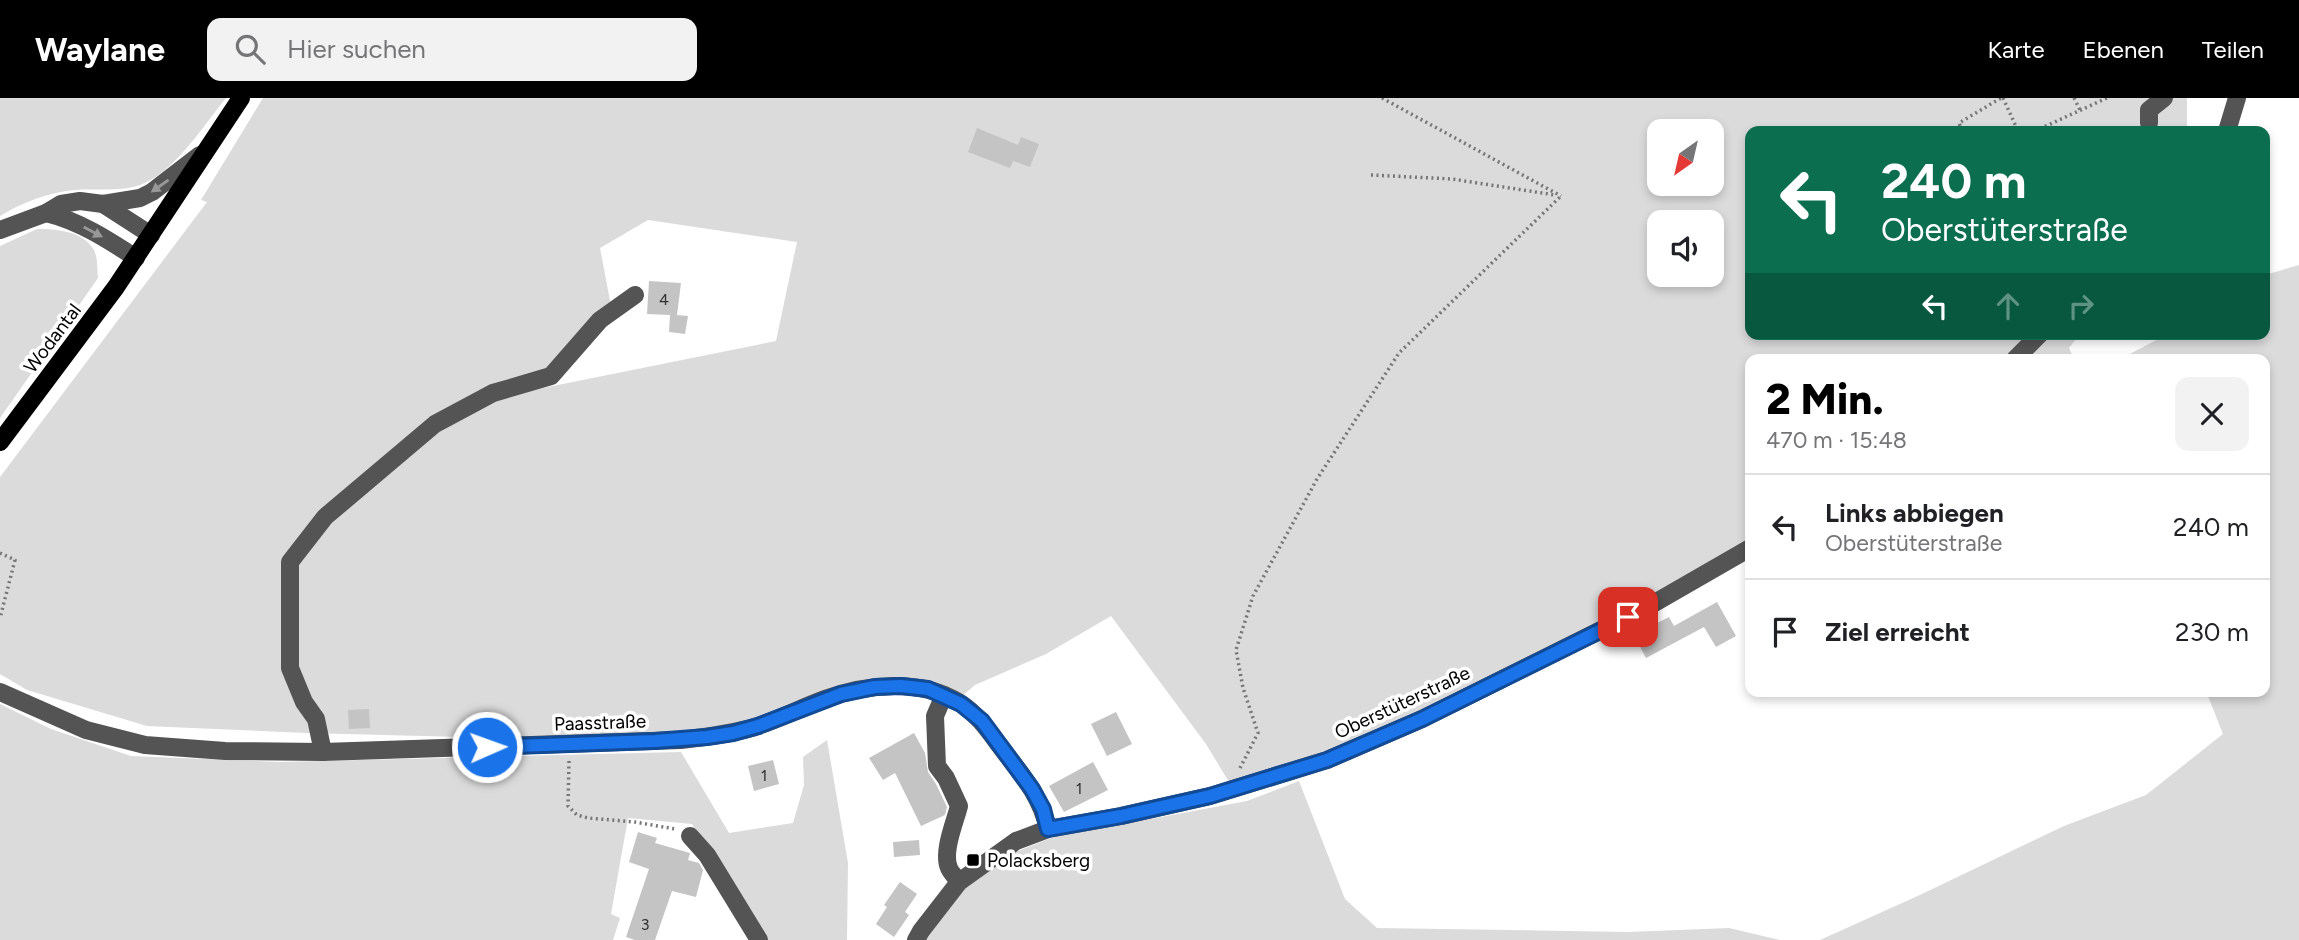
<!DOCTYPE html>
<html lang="de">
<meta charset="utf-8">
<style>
:root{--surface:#fff;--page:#f2f2f2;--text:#202124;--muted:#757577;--line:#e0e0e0;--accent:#000}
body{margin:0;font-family:Figtree,sans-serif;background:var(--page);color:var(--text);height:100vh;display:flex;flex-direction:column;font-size:26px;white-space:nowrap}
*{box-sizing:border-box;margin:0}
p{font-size:23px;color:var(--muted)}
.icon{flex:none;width:38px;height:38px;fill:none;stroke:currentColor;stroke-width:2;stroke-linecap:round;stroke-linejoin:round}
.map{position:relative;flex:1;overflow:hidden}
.side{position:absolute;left:1745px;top:256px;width:525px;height:343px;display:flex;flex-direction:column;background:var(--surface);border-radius:14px;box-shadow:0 4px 10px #0003}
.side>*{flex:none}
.guide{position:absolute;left:1745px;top:28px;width:525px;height:214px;border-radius:14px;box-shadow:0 4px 10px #0003;background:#0b6e4f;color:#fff;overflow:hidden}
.needle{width:46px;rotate:214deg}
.buttons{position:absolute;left:1647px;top:21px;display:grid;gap:14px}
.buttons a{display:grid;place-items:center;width:77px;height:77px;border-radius:14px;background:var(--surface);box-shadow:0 4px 10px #0003;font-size:35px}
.pin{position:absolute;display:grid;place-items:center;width:60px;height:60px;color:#fff;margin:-30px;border-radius:14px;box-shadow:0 4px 10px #0006}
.me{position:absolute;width:77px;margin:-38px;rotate:88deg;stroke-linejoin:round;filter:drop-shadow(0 0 5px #0008)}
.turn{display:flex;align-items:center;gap:24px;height:147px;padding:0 21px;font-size:32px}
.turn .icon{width:91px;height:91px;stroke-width:2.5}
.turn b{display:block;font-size:49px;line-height:60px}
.lanes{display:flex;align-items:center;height:66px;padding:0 21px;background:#0003;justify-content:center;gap:35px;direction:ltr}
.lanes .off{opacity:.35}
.round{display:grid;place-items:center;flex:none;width:74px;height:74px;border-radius:14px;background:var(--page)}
.head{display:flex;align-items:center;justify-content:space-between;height:119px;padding:0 21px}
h1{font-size:42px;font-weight:800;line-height:52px;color:var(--accent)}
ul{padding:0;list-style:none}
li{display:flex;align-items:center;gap:21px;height:105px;padding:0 21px;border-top:2px solid var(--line)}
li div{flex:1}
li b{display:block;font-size:26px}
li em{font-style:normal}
header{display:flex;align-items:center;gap:42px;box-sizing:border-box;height:98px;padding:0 35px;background:var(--accent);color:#fff}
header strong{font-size:33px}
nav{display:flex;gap:38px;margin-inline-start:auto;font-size:24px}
.search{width:490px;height:63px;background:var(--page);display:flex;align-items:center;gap:18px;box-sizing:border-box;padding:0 24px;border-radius:14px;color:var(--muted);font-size:26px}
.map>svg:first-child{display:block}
.green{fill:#dbdbdb;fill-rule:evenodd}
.building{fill:#c4c4c4}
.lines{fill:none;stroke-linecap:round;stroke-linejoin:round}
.path{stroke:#767676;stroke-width:3.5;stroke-dasharray:2 3.5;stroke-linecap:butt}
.minor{stroke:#545454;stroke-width:18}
.major{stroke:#000;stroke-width:18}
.oneway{fill:#989898}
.route-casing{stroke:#114b97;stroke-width:18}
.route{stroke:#1a73e8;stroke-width:12}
.poi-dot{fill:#000;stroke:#fff;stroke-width:2.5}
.labels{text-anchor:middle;stroke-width:7;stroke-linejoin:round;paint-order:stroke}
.number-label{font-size:16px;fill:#313131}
.street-label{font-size:19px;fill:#000;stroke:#fff}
.poi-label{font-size:19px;fill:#000;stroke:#fff;text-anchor:start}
</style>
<header>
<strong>Waylane</strong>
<div class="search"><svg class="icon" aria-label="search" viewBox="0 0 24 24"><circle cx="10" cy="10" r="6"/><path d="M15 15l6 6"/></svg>Hier suchen</div>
<nav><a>Karte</a><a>Ebenen</a><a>Teilen</a></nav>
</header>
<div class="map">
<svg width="2299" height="842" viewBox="0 0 2299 842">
<rect width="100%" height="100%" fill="#fff"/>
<g class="green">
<path d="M0 0H226C204 27 177 70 145 85 123 95 99 90 76 92 49 94 23 104 0 118Z"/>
<path d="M263 0H2187V33H1750V236H2080L2069 250 2074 261H1750V442L1647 503 1567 543 1326 657 1229 684 1206 646 1111 518 1046 556 975 587 962 598 945 588 884 579 755 626 583 642 307 635 147 628 27 592 0 576V379L207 104 201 102ZM1659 33H1712V86H1659ZM648 122 797 144 776 243 528 293 611 208 600 150ZM1659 124H1712V177H1659Z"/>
<path d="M37 131C57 131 83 133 94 152 98 160 97 171 98 180L0 320V148Z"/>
<path d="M2299 167V842H1820L1922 796 2064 728 2146 697 2223 636 2206 593H2264V261H2120L2168 236H2264L2265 177Z"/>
<path d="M0 606 51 631 131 658 280 664 681 654 729 735 793 725 804 687 803 659 827 642 848 765 847 842H761L747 814 692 726 628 720 611 816 620 820 613 842H0Z"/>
<path d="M1299 683 1345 801 1377 830 1628 834 1729 830 1780 842H923L965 790 1010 756 1054 739 1247 703Z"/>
</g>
<g class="building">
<path d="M977 30 1018 47 1021 39 1039 46 1030 69 1013 63 1010 70 968 54Z"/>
<path d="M649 183 681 185 677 217 688 218 685 236 669 234 670 217 647 216Z"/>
<path d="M1717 504 1736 538 1716 549 1704 529 1646 560 1634 537 1669 519 1674 528Z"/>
<path d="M369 611 370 630 349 631 348 612Z"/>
<path d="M1116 614 1132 646 1107 658 1091 626Z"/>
<path d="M914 635 925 655 928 674 936 686 947 709 945 717 921 728 895 675 883 682 869 660Z"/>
<path d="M773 662 779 686 754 693 748 668Z"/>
<path d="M1093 664 1108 692 1064 714 1049 688Z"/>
<path d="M638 734 657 740 655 745 690 755 688 762 699 765 703 772 696 799 672 793 655 842H635L626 839 649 771 629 764Z"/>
<path d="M919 742 920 757 894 759 893 744Z"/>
<path d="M900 784 917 796 905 814 909 817 894 839 876 826 887 809 884 807Z"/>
</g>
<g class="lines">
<g class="path">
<path d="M1382 0 1561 98"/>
<path d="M2003 0 2018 33"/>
<path d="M2074 0 2080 12"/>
<path d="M1962 33 1959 25 2001 0"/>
<path d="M2035 33 2107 0"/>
<path d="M1371 77 1452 81 1555 97"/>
<path d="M0 455 15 462 0 520"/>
<path d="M569 663 568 708 577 717 588 720 635 724 675 731"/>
<path d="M1240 670 1258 635 1243 590 1236 552 1253 498 1317 381 1399 255 1561 98"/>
</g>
<g class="minor">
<path d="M2149 25V12L2164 0"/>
<path d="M2227 33 2237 0"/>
<path d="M103 106 151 137"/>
<path d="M46 115C79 123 107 141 136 160"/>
<path d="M0 132 46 115 61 106 80 103 103 106 140 100 152 94 200 57"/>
<path d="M2015 261 2040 236"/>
<path d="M0 594 86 632 145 647 225 653 323 654 681 642C706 639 731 636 755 629 779 621 801 610 825 601 867 586 920 580 960 605 977 616 988 632 1000 648 1021 676 1040 696 1048 731"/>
<path d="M944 597 935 618 937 668 946 680 959 708C955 724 942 754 949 770 951 775 956 779 959 784"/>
<path d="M323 654 316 621 304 604 290 570V464L325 419 435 326 493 295 551 278 600 222 635 197"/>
<path d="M690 738 707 757 759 842"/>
<path d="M916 842 921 833 959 784 1016 743 1048 731 1121 718 1210 698 1327 662 1422 621 1651 507 1750 450"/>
</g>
<path class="major" d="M0 344 116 189 241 0"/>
</g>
<defs><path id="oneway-solid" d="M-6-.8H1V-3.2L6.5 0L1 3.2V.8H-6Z" transform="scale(1.75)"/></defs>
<g class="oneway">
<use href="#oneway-solid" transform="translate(160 88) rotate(145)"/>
<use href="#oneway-solid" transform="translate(93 134) rotate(28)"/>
</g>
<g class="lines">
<defs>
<path id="route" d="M487 649 655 643 707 639 733 635 758 628 841 596 875 589 901 588 928 591 961 606 982 623 1032 691 1043 711 1048 731 1121 718 1210 698 1327 662 1422 621 1628 519"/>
</defs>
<use href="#route" class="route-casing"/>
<use href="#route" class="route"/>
</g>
<rect class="poi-dot" x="966" y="755" width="14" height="14" rx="3.5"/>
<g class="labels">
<g class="number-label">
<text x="664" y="207">4</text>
<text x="764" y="683">1</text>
<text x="1079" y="696">1</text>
<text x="645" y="832">3</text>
</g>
<g class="street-label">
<text transform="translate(52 240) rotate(-53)" y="7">Wodantal</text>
<text transform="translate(1402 604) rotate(-25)" y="7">Oberstüterstraße</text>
<text transform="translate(600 624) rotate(-2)" y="7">Paasstraße</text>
</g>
<g class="poi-label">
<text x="987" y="769">Polacksberg</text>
</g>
</g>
</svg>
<div class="buttons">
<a><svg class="needle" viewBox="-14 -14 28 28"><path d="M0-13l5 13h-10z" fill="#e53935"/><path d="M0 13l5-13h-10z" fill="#757577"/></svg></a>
<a><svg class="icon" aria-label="sound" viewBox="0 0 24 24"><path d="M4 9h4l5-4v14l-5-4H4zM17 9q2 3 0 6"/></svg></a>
</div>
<div class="pin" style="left:1628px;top:519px;background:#d93025"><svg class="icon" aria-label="arrive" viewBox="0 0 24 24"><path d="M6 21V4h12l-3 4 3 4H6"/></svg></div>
<svg class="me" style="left:487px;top:649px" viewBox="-20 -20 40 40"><circle r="17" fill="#1a73e8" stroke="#fff" stroke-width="3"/><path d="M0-11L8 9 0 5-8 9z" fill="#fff"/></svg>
<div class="guide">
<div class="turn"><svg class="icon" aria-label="left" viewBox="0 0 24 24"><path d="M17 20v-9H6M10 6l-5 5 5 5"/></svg><div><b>240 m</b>Oberstüterstraße</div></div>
<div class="lanes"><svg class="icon" aria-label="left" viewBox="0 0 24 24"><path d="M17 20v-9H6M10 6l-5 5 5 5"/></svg><svg class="icon off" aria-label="ahead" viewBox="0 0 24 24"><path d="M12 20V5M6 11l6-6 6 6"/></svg><svg class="icon off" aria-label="right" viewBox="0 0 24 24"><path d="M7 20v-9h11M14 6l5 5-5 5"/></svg></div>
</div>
<section class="side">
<div class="head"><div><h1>2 Min.</h1><p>470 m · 15:48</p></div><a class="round"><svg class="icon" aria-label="close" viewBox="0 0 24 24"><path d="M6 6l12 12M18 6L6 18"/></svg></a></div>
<ul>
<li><svg class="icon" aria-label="left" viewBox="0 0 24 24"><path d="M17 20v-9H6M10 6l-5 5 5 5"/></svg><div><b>Links abbiegen</b><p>Oberstüterstraße</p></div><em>240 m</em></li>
<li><svg class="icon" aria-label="arrive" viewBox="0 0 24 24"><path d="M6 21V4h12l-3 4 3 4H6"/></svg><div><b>Ziel erreicht</b></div><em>230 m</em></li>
</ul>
</section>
</div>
